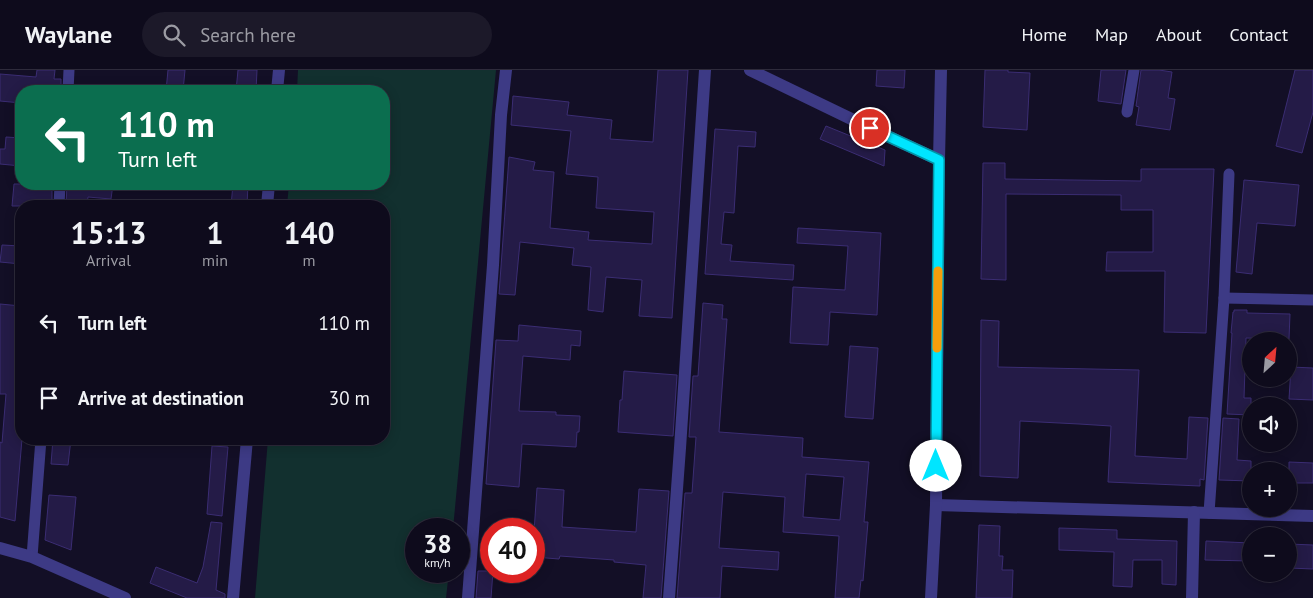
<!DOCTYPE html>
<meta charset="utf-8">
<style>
:root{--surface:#0e0b1c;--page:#1c1929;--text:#f1f3f6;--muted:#9b9ba3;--line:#2e2b3b}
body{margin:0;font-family:"PT Sans",sans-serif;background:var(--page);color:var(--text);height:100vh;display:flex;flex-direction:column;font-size:19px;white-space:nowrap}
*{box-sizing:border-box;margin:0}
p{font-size:16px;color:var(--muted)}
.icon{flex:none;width:28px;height:28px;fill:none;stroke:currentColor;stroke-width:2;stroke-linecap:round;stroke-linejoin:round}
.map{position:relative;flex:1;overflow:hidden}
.sheet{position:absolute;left:15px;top:130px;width:375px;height:245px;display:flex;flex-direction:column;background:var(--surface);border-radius:20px;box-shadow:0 2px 12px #0003,0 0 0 1px var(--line)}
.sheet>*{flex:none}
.banner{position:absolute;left:15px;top:15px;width:375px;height:105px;border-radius:20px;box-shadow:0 2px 12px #0003,0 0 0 1px var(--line);background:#0b6e4f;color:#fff;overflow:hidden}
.needle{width:32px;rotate:26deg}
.controls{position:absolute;left:1242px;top:262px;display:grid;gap:10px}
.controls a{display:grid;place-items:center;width:55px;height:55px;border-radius:50%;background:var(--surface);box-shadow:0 2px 12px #0003,0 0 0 1px var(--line);font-size:25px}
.speed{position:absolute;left:405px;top:448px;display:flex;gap:10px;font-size:25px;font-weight:700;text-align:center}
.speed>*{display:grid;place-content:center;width:65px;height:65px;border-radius:50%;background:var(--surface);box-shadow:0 2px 12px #0003,0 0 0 1px var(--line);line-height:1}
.speed small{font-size:12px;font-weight:400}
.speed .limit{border:8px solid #d22;background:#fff;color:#111}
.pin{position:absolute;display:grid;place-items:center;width:42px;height:42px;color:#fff;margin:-21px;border:2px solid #fff;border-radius:50%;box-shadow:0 1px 5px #0007}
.me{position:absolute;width:55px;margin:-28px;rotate:0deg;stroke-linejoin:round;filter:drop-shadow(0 0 4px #0008)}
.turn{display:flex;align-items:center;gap:18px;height:105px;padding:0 20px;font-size:22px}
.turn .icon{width:65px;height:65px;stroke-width:2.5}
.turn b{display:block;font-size:35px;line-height:42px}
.eta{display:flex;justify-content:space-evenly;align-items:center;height:85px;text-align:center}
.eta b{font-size:30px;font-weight:700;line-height:35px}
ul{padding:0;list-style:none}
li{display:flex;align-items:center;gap:15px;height:75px;padding:0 20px}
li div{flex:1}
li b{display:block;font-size:19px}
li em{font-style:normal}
header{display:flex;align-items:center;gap:30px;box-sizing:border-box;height:70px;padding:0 25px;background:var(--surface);border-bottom:1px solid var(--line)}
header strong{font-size:24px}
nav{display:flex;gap:28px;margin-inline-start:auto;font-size:18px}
.search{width:350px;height:45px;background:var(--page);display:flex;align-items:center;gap:12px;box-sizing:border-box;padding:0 18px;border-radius:28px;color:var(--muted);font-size:19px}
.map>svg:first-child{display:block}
.green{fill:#12302f}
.building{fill:#241b47;stroke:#3b2d73;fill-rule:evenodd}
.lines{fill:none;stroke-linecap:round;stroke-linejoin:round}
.service{stroke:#3d3a85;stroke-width:11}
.minor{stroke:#3d3a85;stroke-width:12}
.tertiary{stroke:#3d3a85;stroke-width:12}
.route-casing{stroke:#0095a6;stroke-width:12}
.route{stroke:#00e5ff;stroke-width:9}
.slow{stroke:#f59e0b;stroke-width:9}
</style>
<header>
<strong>Waylane</strong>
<div class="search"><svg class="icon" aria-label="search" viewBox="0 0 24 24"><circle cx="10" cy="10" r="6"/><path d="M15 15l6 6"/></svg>Search here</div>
<nav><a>Home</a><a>Map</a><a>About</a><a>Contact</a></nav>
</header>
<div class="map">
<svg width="1313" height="528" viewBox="0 0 1313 528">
<rect width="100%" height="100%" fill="#130f26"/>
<path class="green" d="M298 0H496L453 459H416V501H449L446 528H255L268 369H384V136H287L289 114H384V21H297Z"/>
<g class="building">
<path d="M37 0H55L54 9H61V21H21V33L0 31V4L36 7Z"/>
<path d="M168 0H185L183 21H166Z"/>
<path d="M238 0H257L256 21H236Z"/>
<path d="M658 0H688L672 248 639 246 642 210 606 207 603 242 588 240 591 197 572 195 574 178 520 172 515 225 499 224 509 87 535 92 533 100 554 102 550 158 589 162 588 170 652 174 654 142 596 138 598 107 566 104 571 61 511 55 513 26 569 32 567 45 612 50 610 69 653 72Z"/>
<path d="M877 0H905L904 18 876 16Z"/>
<path d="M985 0H1008V2L1030 3 1027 60 983 57Z"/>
<path d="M1101 0H1126L1121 34 1098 31Z"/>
<path d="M1141 0H1159L1172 2 1168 28 1175 29 1170 60 1136 55 1139 37 1136 36Z"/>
<path d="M1295 0H1313V42L1302 83 1276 76Z"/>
<path d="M826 56 885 80 884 96 820 69Z"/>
<path d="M715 59 756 62 755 77 738 76 734 143 724 142 721 174 732 175 730 191 794 195 793 210 705 204Z"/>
<path d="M6 67 21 68V96L0 94V79H5Z"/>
<path d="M983 93H1005V109L1141 111V99H1214L1206 263 1164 262 1165 201H1106L1107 182H1153V140H1121V125L1006 124V210L981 209Z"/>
<path d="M1244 110 1299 115 1295 156 1257 153 1252 204 1236 202Z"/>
<path d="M14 114H52V136H12Z"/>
<path d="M67 114H113L111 129 88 127 87 136H66Z"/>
<path d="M233 114H248L247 136H231Z"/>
<path d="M798 158 881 163 877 245 830 242 828 275 790 273 793 217 845 220 848 176 797 173Z"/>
<path d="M2 175 21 176V194L0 192Z"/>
<path d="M703 233 723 235 722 249H727L719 362 803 368 802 387 869 392 864 452H868L863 511 861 510 859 528H835L839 466 783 462 785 427 723 422 719 478 779 482 778 500 722 496 720 528H677L685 423H692L696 367H689L693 306H698ZM806 404 844 407 840 450 803 447Z"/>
<path d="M0 234 21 236 22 369 15 451 0 447V372L2 373 6 324H0Z"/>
<path d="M1234 240H1247V243L1290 244 1289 269 1246 268 1244 328H1251V345L1227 344 1232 263H1231L1233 242H1234Z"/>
<path d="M981 250 999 251 998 297 1139 300 1135 386 1187 389 1189 347 1208 348 1204 410 1200 409V416L1108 412 1111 356 1079 354 1020 351 1018 408 980 406Z"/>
<path d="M519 255 581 261 580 276 571 275 570 290 523 286 519 341 556 342V345L580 346 579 362H577L576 377 522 374 519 417 486 414 496 270 518 271Z"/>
<path d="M850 276 878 278 873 349 845 347Z"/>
<path d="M1291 297 1313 298V330L1289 329Z"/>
<path d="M624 301 677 305 673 366 618 362 620 330H622Z"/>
<path d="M1223 348 1239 349 1237 390 1251 391V411L1219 410Z"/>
<path d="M53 369H71L68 395 51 394Z"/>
<path d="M212 376 228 377 222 446 207 444Z"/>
<path d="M1289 392 1313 393V413H1289Z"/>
<path d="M537 418 564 420 562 457 636 462 639 419 669 421 661 528H643L646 495 614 492V490L560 486 559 489 534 487V462Z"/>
<path d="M49 425 76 427 71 480 45 470Z"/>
<path d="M211 452 222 453 216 520 225 524V528H187L150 513 156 497 197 513 203 497Z"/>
<path d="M979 455 1000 456 999 486H1003L1002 500H1013L1012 528H976Z"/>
<path d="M1059 458 1117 460V469L1177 471 1176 515 1162 514V490H1133L1132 517 1113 516 1114 482 1059 480Z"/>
<path d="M1206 471 1251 473V491L1205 490Z"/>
<path d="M1289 474 1313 475V499L1289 498Z"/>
<path d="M478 501H493L491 528H476Z"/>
</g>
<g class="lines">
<g class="service">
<path d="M68 21 69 0"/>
<path d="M1127 42 1134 0"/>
<path d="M59 136 60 114"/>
<path d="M1224 228 1313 230"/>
<path d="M1209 443 1224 228 1229 104"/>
<path d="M32 487 41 369"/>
</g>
<g class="minor">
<path d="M750 0 870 58 939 90"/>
<path d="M277 21 279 0"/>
<path d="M267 136 269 114"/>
<path d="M936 435 1313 446"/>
<path d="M0 478 32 487 125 528"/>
<path d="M233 528 247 369"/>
<path d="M468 528 493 195 501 45 506 0"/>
<path d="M669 528 680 378 705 0"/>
<path d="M1192 528 1194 442"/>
</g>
<path class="tertiary" d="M931 528 936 435 939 90 941 0"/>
</g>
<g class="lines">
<defs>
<path id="route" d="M870 58 939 90 936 396"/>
</defs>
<use href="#route" class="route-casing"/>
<use href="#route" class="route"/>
<path class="slow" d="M937 278 938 201"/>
</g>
</svg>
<div class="controls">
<a><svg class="needle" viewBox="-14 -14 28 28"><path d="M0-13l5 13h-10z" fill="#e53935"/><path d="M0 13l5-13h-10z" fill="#9b9ba3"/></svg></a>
<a><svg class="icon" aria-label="sound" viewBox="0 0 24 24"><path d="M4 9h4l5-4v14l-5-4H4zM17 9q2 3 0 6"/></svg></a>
<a>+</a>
<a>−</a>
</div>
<div class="speed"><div>38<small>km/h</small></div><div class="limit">40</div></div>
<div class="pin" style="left:870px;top:58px;background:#d93025"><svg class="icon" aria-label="arrive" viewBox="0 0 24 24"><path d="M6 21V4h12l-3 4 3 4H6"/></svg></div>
<svg class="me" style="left:936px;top:396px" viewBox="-20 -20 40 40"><circle r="19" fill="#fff"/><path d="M0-13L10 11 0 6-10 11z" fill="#00e5ff"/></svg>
<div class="banner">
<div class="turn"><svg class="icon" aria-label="left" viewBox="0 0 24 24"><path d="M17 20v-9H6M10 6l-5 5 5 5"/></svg><div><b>110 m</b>Turn left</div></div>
</div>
<section class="sheet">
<div class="eta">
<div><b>15:13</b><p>Arrival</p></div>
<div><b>1</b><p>min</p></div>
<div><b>140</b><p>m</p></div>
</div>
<ul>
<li><svg class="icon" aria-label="left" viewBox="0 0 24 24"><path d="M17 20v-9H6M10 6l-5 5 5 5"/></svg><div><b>Turn left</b></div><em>110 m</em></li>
<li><svg class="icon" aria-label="arrive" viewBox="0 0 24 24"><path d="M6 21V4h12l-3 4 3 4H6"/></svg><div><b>Arrive at destination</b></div><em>30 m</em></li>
</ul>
</section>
</div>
